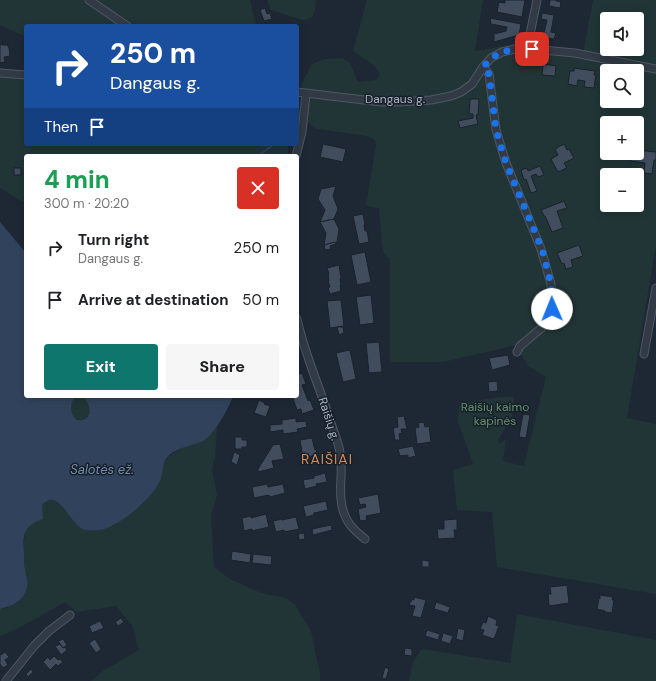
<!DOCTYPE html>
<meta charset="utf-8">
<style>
:root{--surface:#fff;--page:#f6f6f6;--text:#202124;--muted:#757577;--accent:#0f766e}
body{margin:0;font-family:"DM Sans",sans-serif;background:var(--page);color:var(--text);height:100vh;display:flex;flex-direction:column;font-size:15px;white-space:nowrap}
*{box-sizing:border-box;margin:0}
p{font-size:13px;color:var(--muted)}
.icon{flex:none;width:22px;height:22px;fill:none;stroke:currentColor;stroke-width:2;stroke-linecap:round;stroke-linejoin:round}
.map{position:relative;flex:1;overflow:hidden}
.sheet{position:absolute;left:24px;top:154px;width:275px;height:244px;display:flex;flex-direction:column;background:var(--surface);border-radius:4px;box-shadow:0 2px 10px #0003}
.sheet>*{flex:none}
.top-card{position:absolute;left:24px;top:24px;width:275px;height:122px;border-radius:4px;box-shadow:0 2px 10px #0003;background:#1a4fa0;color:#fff;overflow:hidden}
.fabs{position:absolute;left:600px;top:12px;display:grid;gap:8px}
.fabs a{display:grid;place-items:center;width:44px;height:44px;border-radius:4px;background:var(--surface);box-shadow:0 2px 10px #0003;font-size:20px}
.pin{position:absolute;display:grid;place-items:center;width:34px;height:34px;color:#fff;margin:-17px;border-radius:8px;box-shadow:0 2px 6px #0006}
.me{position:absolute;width:44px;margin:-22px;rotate:359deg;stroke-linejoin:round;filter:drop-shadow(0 0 3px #0008)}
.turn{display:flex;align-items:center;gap:14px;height:84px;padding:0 20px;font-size:18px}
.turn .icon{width:52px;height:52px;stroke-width:2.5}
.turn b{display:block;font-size:28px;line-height:34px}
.then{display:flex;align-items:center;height:38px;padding:0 20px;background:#0003;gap:8px;font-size:15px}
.round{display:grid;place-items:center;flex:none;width:42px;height:42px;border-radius:4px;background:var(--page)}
.headline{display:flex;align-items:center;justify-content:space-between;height:68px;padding:0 20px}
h1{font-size:24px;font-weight:800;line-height:30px;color:#1e9e55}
.action{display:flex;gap:8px;margin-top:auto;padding:8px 20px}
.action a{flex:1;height:46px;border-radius:4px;background:var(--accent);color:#fff;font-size:16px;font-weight:800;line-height:46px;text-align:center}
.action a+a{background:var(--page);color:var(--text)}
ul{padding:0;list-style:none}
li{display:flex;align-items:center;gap:12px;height:52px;padding:0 20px}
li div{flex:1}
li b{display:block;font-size:15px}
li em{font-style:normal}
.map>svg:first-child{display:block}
.green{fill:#213537;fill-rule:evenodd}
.water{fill:#31435c}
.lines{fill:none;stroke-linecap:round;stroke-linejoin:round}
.stream{stroke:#31435c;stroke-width:2}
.building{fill:#414d5d;stroke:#19212c}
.street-casing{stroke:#4f5764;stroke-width:9}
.street{stroke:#323a45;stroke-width:7}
.route{stroke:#1a73e8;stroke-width:7;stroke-dasharray:0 12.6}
.labels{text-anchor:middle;stroke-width:3;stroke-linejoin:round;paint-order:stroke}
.street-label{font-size:12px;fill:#abb4c3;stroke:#171f29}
.park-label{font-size:12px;fill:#63926e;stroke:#171f29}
.water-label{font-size:13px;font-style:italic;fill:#738bac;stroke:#171f29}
.quarter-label{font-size:14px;letter-spacing:1px;fill:#d38c56;stroke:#171f29}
</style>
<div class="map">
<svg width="656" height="681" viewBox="0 0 656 681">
<rect width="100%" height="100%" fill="#1e2835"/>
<g class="green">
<path d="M0 0H250L256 26H26V37L0 25Z"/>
<path d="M267 0H316L315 10 312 17 307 19 302 20 271 10Z"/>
<path d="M367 0H483L475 51 519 43 521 49 583 54 593 0H656V245L627 418 656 424V594L497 567 492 512 457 510 453 470 473 464 458 422 459 405C478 400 495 397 514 397L513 412 510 420 498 440 499 444 503 442 506 439 503 461 524 466 546 377 528 366 516 345 443 362H390V259L384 254 382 243 379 208 366 206 376 145 375 140 368 136 317 129 309 123 302 109V83L312 64 324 59 342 58 350 63 358 82 376 80 380 74 374 65 353 51ZM607 19H637V49H607ZM607 71H637V101H607ZM607 123H637V153H607ZM607 175H637V205H607Z"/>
<path d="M0 71H26V144H288V151L287 156H26V202L21 201 0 188Z"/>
<path d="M78 396C96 398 90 426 77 419 74 418 72 415 71 412 69 405 72 399 78 396Z"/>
<path d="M217 427 215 458 212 469 217 495 211 515 214 567 230 579 261 593 286 598 295 605 311 631 320 674V681H91L103 671 139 650 132 625 116 606 76 612 65 602 17 629 0 636V609H3L18 602 27 577 24 566 23 545 26 529 35 521 42 505 47 501 51 499 57 502 66 511 113 526 143 504 161 478 163 465 169 456 182 448 204 440Z"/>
<path d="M517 614 656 640V681H409L413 662 422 649 510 663Z"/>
</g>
<path class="water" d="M0 222 26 253V396H78C66 401 71 423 82 420 94 418 90 399 80 396H233C229 408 214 435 203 441 192 446 179 447 169 455 162 462 164 469 161 478 155 497 120 526 100 530 97 530 89 531 85 530 73 527 62 497 49 500 46 501 44 503 42 505L43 519C24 525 22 535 24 553 24 557 24 561 24 565 25 569 26 573 27 578 29 590 23 600 12 605 8 606 4 608 0 609Z"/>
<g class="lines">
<path class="stream" d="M258 156 274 144"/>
</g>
<g class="building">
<path d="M505 0H525L522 17 497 12 499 2 505 3Z"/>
<path d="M550 0H556V1L561 2 560 8 549 6Z"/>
<path d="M265 8 267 14 270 13 272 19 264 21 260 10Z"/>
<path d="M542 13 554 15 551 32 556 33 554 39 543 37 547 20 541 19Z"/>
<path d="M490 18 521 24 519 35 494 42V34L506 31 507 27 491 24Z"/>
<path d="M2 44V45H8V47H9L10 56 4 57 5 62 0 63V45Z"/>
<path d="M543 64 556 66 555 76 542 75Z"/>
<path d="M574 68 595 71 594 75H596L594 88 584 87 585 81 578 80 577 86 568 84 570 71H574Z"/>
<path d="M470 99H479L478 115H476L478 124 460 128 458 121 473 118V114H469Z"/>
<path d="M323 144 346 149 343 162 320 157Z"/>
<path d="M564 144 567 150 569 149 574 158 564 163 567 168 558 172 551 159 558 155 555 149Z"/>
<path d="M637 150 656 152V160H654L652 174 644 173 645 163 630 161 631 153H637Z"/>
<path d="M540 166 544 175 538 177 536 174 531 176 537 191 531 193 526 179 524 180 521 170 527 168 528 171Z"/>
<rect x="14" y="168" width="7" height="7"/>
<path d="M336 186 333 196 338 209 334 219 320 222 325 210 318 199 321 189Z"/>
<path d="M564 201 567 208 557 211 563 228 552 232 545 216H544L541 210Z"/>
<path d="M363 214 365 224 364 225 365 231H367L369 242 359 244 353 216Z"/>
<path d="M334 219 339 229 337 242 324 245 326 233 320 222Z"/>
<path d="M335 242 336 244 330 246 331 249 325 250 324 245Z"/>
<path d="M579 245 583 256 571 260 573 267 566 269 564 263 562 264 557 253Z"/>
<path d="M365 252 371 282 357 285 351 255Z"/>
<path d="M339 265 341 278 340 279 341 285H340L341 291 330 294 328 288 330 287 328 281H329L328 274H329L327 268Z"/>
<path d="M371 295 374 323 360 325 356 297Z"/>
<path d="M341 300 344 326 330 328 327 301Z"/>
<path d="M337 327H343L344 333 339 335Z"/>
<path d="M379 342 382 372 369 373 366 343Z"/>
<path d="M350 350 356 379 343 382 336 353Z"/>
<path d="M508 355 510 365 492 370 489 358Z"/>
<path d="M302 373 306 384 302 385 308 401 310 400 314 410 302 414 301 409 297 410 292 396H297V375Z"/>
<path d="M497 381 498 391 489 392 488 382Z"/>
<path d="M259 400 265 403 264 404 270 406 266 417 254 413Z"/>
<path d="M523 414 530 415 526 438 519 437Z"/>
<path d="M404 416 407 429H401L402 433 399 434 400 440H395L393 428 398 427 397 417Z"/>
<path d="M296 418V422L306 421 307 427 297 429 298 432 283 434V430L270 432V425L282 424V420Z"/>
<path d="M424 422 425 427 429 426 431 442 417 444 415 428 419 427 418 423Z"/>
<path d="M235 437H242V440H247V447H242V449H235Z"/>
<path d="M312 438 315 450 316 449 317 453H315L316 455 303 458 300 440Z"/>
<path d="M280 444 284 459 272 461 274 468 258 472V469L273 445Z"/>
<path d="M413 446 416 456 408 458V455L400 456 398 449Z"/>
<path d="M234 452 240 455 237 465 231 462Z"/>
<path d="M325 473 327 482 316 484 317 486 305 489 303 480 314 478V476Z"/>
<path d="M267 484 268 487 283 484 285 493 270 497 269 495 254 498 252 487Z"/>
<path d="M378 494 381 513 366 516 367 520 360 521 358 509 366 507 365 504 360 505 358 498Z"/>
<path d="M326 501 328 510 314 513V515L306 517 303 506Z"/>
<path d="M266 514 269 527 252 531V529L244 531 242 518 251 516V518Z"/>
<path d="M296 517 299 529 284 532V530L276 532 273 521 282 519V520Z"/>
<path d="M457 519V530H454L455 538 438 539 437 529H444V520Z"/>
<path d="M331 525 332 530 313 535 312 529Z"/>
<path d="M304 533 305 539 299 540 298 534Z"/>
<path d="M232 551 251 554 250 563 231 560Z"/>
<path d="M253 554 272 556 271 565 252 563Z"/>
<path d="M422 560 429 561V567H422Z"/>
<path d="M567 585 569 603 549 606 548 594H551L550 587Z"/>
<path d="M600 595 613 597 612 600H614L612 613 605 612V611L597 609 599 598 600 599Z"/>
<path d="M414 597 426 600 421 618 412 616 415 606 409 605 410 602H411L412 599 414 600Z"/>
<path d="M436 602 450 607 448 613 434 609Z"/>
<path d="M488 616 497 620 496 625 499 626 494 639 482 635 484 630 480 629 483 622 486 623Z"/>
<path d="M121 618 124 622 118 626 115 622Z"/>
<path d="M100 621 104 628 92 633 89 626Z"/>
<path d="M458 628 465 630 463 641 456 639Z"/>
<path d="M427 630 440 634 438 640 425 636Z"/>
<path d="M443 633 453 636 450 644 441 641Z"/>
<path d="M63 639 67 645 63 648 58 641Z"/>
<path d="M95 639 101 649 96 653 89 643Z"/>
<path d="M60 644 63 648 65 647 67 650 61 655 55 646Z"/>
<path d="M405 648 412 649V656L404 655Z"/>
<path d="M5 652 9 657 5 660 8 665 3 668 0 664V654L1 655Z"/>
<path d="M54 656 58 660 60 659 63 662 58 666 56 664 50 670 43 662 48 657 50 660Z"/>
<path d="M385 667 389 669 386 679 382 678Z"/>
<path d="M31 669 33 672 28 677 26 674Z"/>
</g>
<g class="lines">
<defs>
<g id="street">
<path d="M89 0 127 26"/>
<path d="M528 49 529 39 537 0"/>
<path d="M483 67 489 74 496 130 506 163 541 249 551 284 552 309 545 325 520 346 517 352"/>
<path d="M0 73 26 75"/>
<path d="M297 92 381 102H400L431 100 451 96 461 92 472 84 483 67 491 58 502 52 515 49H532L575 53 656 69"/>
<path d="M296 156 302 132 306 94"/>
<path d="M297 319C305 356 321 390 332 426 335 435 339 444 340 453 344 472 337 492 343 510 347 524 354 530 365 539"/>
<path d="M644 354 656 288"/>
<path d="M6 681 34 646 49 631 70 615"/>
</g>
</defs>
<use href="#street" class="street-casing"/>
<use href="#street" class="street"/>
</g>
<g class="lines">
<path class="route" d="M532 49C518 49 504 49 492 58 489 60 486 64 483 67L489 74 496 130 506 163 542 249 551 284 552 309"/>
</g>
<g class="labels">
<g class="street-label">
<text x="395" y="103">Dangaus g.</text>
<text transform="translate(329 419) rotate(72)" y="4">Raišių g.</text>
</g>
<g class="park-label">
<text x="495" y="411">Raišių kaimo<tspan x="495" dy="14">kapinės</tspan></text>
</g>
<g class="water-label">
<text x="102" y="474">Salotės ež.</text>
</g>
<g class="quarter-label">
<text x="327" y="464">RAIŠIAI</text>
</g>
</g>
</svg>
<div class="fabs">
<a><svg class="icon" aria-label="sound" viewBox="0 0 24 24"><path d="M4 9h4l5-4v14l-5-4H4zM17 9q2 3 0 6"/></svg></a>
<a><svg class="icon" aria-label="search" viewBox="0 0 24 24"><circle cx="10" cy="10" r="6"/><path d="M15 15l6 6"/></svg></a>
<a>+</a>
<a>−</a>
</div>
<div class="pin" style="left:532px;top:49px;background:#d93025"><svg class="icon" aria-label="arrive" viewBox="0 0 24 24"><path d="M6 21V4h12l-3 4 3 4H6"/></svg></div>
<svg class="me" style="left:552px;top:309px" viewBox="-20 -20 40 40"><circle r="19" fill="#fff"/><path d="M0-13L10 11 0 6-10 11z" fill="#1a73e8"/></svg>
<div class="top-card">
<div class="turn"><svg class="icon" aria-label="right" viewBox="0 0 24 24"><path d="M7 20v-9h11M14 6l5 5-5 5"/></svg><div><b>250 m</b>Dangaus g.</div></div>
<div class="then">Then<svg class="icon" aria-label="arrive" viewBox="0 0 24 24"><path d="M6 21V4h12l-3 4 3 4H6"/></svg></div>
</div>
<section class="sheet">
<div class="headline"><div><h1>4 min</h1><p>300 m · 20:20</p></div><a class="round" style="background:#d93025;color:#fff"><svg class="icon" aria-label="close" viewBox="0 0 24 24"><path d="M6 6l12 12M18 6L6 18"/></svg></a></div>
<ul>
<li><svg class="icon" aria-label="right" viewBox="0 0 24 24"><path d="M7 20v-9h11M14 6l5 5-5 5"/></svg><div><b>Turn right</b><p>Dangaus g.</p></div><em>250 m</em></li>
<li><svg class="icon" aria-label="arrive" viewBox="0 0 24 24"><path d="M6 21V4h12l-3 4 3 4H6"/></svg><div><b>Arrive at destination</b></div><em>50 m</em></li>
</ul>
<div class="action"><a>Exit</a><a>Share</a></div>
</section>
</div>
